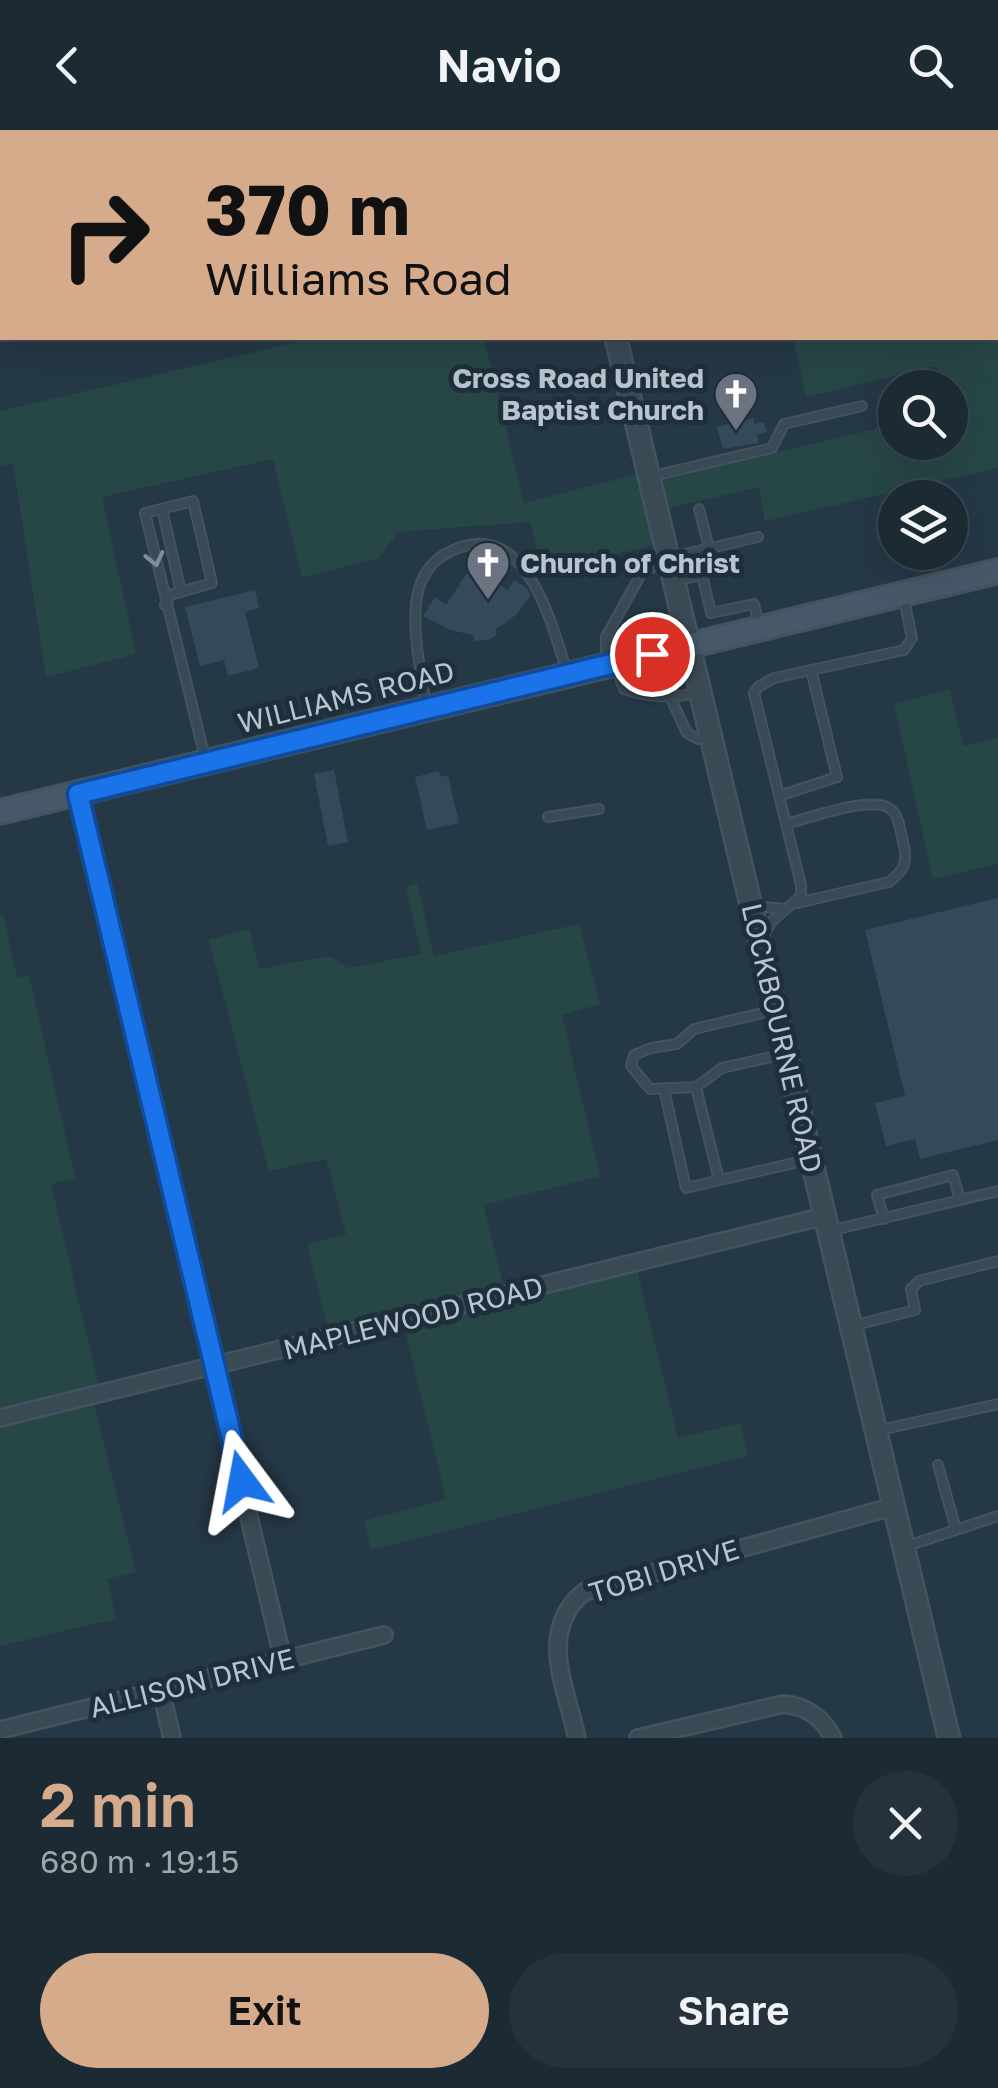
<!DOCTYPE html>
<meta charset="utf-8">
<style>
:root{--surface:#1c2a34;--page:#25323c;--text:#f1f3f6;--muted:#a0a7ac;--line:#3a464f;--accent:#d6ab8b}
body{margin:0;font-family:"Golos Text",sans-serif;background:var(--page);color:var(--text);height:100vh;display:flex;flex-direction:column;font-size:38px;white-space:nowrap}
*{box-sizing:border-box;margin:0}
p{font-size:32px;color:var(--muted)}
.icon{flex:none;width:55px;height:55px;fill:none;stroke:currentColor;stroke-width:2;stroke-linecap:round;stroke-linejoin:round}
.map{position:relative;height:1608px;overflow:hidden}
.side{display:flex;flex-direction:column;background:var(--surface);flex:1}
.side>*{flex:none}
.banner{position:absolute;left:0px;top:0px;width:1000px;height:210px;box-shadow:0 10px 40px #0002,0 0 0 2px var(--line);background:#d6ab8b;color:#111;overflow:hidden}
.controls{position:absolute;left:878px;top:240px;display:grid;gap:20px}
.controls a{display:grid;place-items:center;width:90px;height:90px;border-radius:50%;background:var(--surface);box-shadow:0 10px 40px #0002,0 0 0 2px var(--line);font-size:50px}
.pin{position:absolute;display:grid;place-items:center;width:85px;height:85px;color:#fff;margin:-42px;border:5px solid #fff;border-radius:50%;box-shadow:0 2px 10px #0007}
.me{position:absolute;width:110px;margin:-55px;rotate:347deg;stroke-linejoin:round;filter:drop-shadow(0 0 8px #0008)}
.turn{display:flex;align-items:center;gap:35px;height:210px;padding:0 40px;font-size:45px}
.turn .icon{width:130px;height:130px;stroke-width:2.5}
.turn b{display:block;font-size:70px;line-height:85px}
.round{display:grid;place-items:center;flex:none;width:105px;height:105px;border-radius:52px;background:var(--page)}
.summary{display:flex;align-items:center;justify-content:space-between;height:170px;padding:0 40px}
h1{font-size:60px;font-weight:600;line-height:75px;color:var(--accent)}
.cta{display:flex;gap:20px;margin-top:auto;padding:20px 40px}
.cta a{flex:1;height:115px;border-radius:60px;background:var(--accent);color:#111;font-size:40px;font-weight:600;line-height:115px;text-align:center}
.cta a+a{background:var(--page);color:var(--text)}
header{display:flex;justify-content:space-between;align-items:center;height:130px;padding:0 40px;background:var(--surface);font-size:45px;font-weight:600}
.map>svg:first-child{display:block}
.green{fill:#274746}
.building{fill:#344a5b}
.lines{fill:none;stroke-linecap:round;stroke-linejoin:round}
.service-casing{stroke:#43535f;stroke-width:12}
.minor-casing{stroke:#43535f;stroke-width:20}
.tertiary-casing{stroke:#43535f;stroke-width:25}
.secondary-casing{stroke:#43535f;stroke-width:28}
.service{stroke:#3a4a55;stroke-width:8}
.minor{stroke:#3a4a55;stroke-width:15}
.tertiary{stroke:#3a4a55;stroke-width:20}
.secondary{stroke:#475969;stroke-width:22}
.oneway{stroke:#7f8d98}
.route-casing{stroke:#114b97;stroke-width:25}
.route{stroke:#1a73e8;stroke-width:18}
.labels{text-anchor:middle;stroke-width:10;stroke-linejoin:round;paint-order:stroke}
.poi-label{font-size:28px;font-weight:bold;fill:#b8c4cf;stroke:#1e2f3b;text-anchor:end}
.street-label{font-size:28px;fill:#b8c4cf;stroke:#1e2f3b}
</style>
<header><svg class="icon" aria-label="back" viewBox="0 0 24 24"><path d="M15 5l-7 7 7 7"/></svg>Navio<svg class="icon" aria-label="search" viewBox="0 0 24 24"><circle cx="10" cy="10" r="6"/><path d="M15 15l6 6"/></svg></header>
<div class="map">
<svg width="998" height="1608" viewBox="0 0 998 1608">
<rect width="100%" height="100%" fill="#253846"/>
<g class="green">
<path d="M998 88V338L765 391 759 357 665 379 659 351 895 294V312H950V258L942 257 937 236 806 267 793 208H998Z"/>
<path d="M316 208H484L524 373 641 343 656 415 542 441 530 392 398 402 379 428 302 448 273 329 102 367 136 524 46 547 13 333 0 336V281Z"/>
<path d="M949 559 964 616 998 608V734L933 749 894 574Z"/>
<path d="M417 753 434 826 579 794 600 874 562 885 600 1046 483 1075 504 1159 329 1203 307 1114 346 1104 326 1029 269 1041 209 810 249 799 260 839 330 826 348 838 421 824 406 757Z"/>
<path d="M0 785H3L17 848 29 845 75 1048 51 1054 99 1257 0 1281Z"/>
<path d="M637 1139 678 1308 740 1293 748 1326 371 1420 364 1391 446 1369 404 1196Z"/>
<path d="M93 1271 136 1442 107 1449 116 1489 0 1516V1294Z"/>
</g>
<g class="building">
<path d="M753 288 754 294 764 292 767 302 757 304 759 313 723 319 717 297Z"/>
<path d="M471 437 508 460 514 450 526 457 531 465 516 485 495 500 497 505 488 510 475 511 473 505 450 500 423 486 435 467 446 475Z"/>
<path d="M255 460 259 478 245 482 259 538 228 546 224 530 200 536 185 477Z"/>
<path d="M334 640 348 712 328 716 314 644Z"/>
<path d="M439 641 440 647 448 645 459 693 427 700 415 647Z"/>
<path d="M998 768V1010L920 1029 915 1009 886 1016 875 973 905 966 865 800Z"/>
</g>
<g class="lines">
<defs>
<g id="service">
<path d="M653 346 772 318 784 294 862 276"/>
<path d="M162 379 181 462"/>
<path d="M699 379 709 418"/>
<path d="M678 450 702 445 711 483 754 474 759 496"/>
<path d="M165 475 170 465 212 453 193 371 145 383 205 628"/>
<path d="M606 531V507L641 444 668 428 758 407"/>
<path d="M616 538 624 559C650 568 673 569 700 562"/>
<path d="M671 569 687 603 698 609 708 608"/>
<path d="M426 575C421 543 413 507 416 475 418 451 429 431 451 421 524 386 551 490 566 539"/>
<path d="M779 666 837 647 811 540"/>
<path d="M548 687 599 679"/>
<path d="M786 694C809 688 866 667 887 677 899 682 900 700 903 712 908 731 905 740 889 752L797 773"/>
<path d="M754 776 786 779 772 791 762 807"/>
<path d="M786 779 801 766V755L754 563 758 557 774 548 904 520 912 508 904 469"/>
<path d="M776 880 694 899 677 914 651 918 634 925 631 936 650 959 696 957 722 938 785 924"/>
<path d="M696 957 719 1050"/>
<path d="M664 959 686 1058 807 1030"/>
<path d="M884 1089 877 1065 953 1045 960 1070"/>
<path d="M829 1101 998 1061"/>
<path d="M852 1196 915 1180 911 1159 919 1151 998 1131"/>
<path d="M880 1300 998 1274"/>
<path d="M938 1335 956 1399"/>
<path d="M904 1417 998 1386"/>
</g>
<g id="minor">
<path d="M462 2 472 0"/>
<path d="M0 113 2 112"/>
<path d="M77 664 283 1530"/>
<path d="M0 1288 825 1086"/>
<path d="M161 1561 172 1608"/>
<path d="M0 1600 384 1505"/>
<path d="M577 1608C566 1557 537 1501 584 1462L895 1376"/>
<path d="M638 1608 783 1574C807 1576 822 1587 833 1608"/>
</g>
<g id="tertiary">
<path d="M567 0 568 2"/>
<path d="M616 208 949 1608"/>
</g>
<path id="secondary" d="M0 682 998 441"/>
</defs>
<use href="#service" class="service-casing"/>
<use href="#minor" class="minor-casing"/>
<use href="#tertiary" class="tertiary-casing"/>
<use href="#secondary" class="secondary-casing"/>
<use href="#service" class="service"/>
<use href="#minor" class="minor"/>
<use href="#tertiary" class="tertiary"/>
<use href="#secondary" class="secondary"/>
</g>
<defs><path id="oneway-chevron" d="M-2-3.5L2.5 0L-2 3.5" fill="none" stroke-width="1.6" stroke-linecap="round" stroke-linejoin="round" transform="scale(2.5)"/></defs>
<use class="oneway" href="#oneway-chevron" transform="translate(155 429) rotate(77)"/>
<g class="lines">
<defs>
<path id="route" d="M242 1351 78 664 652 524"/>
</defs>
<use href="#route" class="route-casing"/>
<use href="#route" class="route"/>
</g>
<defs>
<symbol id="church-pin" viewBox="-11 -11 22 30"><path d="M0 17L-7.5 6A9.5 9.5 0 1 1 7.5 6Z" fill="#6b7280" stroke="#1e2f3b"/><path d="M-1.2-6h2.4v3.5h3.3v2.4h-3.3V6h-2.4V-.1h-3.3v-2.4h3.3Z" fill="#fff"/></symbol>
</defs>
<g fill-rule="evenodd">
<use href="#church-pin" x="711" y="239" width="50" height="68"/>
<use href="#church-pin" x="463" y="408" width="50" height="68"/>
</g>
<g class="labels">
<g class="poi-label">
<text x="704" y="258">Cross Road United<tspan x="704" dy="32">Baptist Church</tspan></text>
<text x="520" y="443" text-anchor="start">Church of Christ</text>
</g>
<g class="street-label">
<text transform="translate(346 567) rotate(-14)" y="10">WILLIAMS ROAD</text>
<text transform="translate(782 908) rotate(77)" y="10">LOCKBOURNE ROAD</text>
<text transform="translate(413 1188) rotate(-14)" y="10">MAPLEWOOD ROAD</text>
<text transform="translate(664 1441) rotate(-17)" y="10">TOBI DRIVE</text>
<text transform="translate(192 1553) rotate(-14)" y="10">ALLISON DRIVE</text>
</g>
</g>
</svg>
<div class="controls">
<a><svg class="icon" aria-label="search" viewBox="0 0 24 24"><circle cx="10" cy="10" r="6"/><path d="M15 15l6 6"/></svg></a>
<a><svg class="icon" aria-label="layers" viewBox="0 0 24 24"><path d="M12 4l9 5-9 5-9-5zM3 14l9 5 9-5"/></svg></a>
</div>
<div class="pin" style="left:652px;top:524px;background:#d93025"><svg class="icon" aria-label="arrive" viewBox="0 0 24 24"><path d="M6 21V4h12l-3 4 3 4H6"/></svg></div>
<svg class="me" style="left:242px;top:1351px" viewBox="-20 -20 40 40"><path d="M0-17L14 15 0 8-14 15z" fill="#1a73e8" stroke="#fff" stroke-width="4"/></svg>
<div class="banner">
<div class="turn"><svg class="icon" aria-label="right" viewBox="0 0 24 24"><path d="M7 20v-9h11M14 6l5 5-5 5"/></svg><div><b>370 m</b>Williams Road</div></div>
</div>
</div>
<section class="side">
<div class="summary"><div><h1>2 min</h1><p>680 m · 19:15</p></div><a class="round"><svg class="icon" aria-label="close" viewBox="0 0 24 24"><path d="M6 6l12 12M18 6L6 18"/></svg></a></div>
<div class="cta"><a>Exit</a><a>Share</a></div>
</section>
